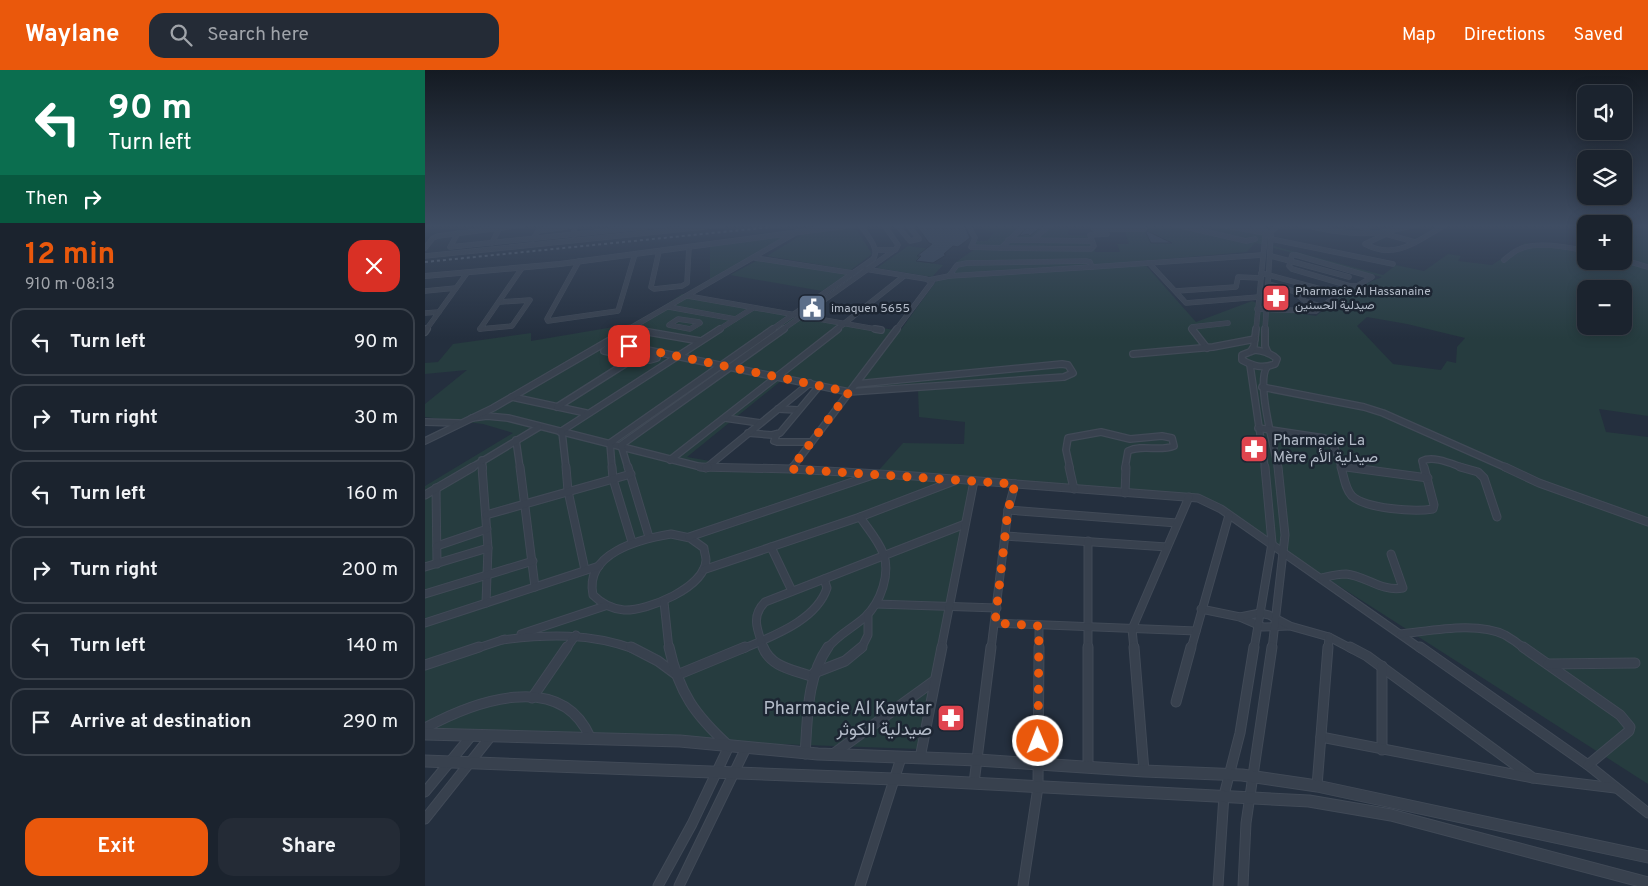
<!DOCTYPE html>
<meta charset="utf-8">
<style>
:root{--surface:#1b232e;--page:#242b36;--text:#f1f3f6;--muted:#a0a4aa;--line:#39404a;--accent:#ea580c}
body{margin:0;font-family:Overpass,Vazirmatn,sans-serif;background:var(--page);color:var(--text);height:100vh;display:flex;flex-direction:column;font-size:19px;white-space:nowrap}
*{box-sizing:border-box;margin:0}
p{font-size:16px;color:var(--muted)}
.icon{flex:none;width:28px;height:28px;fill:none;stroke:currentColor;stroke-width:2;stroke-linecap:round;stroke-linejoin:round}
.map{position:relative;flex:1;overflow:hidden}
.details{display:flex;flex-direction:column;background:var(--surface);width:425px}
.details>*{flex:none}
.hud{background:#0b6e4f;color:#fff;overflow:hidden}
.buttons{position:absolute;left:1152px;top:15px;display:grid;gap:10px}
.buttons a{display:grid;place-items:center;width:55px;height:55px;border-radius:10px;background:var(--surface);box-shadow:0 2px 12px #0003,0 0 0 1px var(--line);font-size:25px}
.pin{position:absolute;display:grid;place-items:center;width:42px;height:42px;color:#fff;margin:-21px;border-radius:10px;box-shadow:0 2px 8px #0006}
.me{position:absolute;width:55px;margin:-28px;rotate:359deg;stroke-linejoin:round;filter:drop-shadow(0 0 4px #0008)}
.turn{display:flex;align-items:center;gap:18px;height:105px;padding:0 25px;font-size:22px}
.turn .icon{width:65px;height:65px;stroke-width:2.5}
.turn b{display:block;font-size:35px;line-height:42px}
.then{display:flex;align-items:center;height:48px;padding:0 25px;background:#0003;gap:10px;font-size:19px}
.round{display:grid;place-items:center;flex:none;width:52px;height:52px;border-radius:15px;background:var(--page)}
.summary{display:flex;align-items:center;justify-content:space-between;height:85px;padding:0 25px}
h1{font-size:30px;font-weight:700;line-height:38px;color:var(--accent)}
.primary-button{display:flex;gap:10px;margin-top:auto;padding:10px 25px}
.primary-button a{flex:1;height:58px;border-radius:15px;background:var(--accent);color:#fff;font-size:20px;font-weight:700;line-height:58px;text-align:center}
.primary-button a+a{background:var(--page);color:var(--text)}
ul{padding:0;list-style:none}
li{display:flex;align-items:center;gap:15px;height:68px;margin:0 10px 8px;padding:0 15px;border:2px solid var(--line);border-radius:15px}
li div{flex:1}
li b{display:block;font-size:19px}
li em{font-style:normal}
header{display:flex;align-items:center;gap:30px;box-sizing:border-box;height:70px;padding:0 25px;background:var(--accent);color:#fff}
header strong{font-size:24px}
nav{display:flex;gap:28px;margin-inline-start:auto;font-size:18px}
.search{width:350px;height:45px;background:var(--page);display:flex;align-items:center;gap:12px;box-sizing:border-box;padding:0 18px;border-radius:15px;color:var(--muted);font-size:19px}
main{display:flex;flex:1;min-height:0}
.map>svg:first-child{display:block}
.green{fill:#263c3f;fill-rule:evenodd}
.building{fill:#364354;stroke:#1f2835}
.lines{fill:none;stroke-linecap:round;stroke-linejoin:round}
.minor-far3-casing{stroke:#414a57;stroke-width:5.5}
.minor-far2-casing{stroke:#414a57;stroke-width:8}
.minor-far1-casing{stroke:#414a57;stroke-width:9}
.minor-casing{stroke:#414a57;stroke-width:11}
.tertiary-far1-casing{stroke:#414a57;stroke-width:6}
.tertiary-casing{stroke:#414a57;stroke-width:13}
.minor-far3{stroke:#38414e;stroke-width:4.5}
.minor-far2{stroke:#38414e;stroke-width:5.5}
.minor-far1{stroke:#38414e;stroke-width:7}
.minor{stroke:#38414e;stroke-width:9}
.tertiary-far1{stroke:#38414e;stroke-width:5}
.tertiary{stroke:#38414e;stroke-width:11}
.rail{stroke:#5a6575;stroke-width:2;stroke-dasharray:3 3;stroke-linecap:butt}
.route{stroke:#ea580c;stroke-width:9;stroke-dasharray:0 16.2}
.labels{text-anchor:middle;stroke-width:5;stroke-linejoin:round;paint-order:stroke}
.far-poi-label{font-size:12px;fill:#b4bcc9;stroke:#1d2633;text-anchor:start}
.poi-label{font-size:15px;fill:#b4bcc9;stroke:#1d2633;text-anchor:start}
.near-poi-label{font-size:18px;fill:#b4bcc9;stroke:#1d2633;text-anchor:end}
</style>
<header>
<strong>Waylane</strong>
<div class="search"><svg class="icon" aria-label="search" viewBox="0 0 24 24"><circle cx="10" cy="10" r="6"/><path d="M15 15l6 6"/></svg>Search here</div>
<nav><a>Map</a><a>Directions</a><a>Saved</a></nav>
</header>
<main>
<section class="details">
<div class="hud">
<div class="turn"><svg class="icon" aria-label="left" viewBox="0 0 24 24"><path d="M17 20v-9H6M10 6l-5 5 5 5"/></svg><div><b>90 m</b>Turn left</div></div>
<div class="then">Then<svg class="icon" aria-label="right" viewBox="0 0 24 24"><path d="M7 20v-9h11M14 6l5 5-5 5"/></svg></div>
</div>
<div class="summary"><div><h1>12 min</h1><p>910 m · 08:13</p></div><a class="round" style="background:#d93025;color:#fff"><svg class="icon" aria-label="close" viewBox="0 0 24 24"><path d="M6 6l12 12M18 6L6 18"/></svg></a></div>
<ul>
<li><svg class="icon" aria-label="left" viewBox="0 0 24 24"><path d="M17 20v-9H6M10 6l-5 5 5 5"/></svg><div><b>Turn left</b></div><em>90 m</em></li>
<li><svg class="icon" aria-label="right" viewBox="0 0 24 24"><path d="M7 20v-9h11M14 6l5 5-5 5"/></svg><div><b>Turn right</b></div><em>30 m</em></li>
<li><svg class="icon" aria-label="left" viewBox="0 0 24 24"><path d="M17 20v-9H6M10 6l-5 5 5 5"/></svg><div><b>Turn left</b></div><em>160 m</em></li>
<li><svg class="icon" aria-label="right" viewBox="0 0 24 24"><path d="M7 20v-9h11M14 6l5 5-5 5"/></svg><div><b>Turn right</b></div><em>200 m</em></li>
<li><svg class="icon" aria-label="left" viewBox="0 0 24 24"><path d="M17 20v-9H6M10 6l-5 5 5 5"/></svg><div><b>Turn left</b></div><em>140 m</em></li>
<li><svg class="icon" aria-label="arrive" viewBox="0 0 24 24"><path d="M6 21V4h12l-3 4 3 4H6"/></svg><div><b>Arrive at destination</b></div><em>290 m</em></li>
</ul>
<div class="primary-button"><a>Exit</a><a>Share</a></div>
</section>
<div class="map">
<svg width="1223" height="816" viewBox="0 0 1223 816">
<rect width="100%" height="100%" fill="#242f3e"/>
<g class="green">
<path d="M566 155H626L624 158H645L643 165 666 166 670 182H695L692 174H704L699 160 670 159 668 155H825L839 163 837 173 958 205 971 195 999 201 1023 184 1036 186 1033 191 1067 195 1100 173 1126 178 1139 174 1161 180V191H1199V155H1223V346L1174 339 1181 362 1223 367V714L775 427 549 408 495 679 0 662V416L88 363 58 354 0 347V334L42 300 0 304V293L13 292 28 274 106 263V271L212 253 257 224 475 261 512 210 520 208 523 202 536 192H531L550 179 547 171H562L569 162 557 159ZM830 173 957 207 920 222 891 246 843 238 827 231 771 252 717 191 822 182ZM1161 219H1199V256H1161ZM942 247 982 254 1040 268 1032 277 1031 293 1022 291 1016 300 968 294 932 256ZM357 310 431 324 493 320 494 347 540 352 539 374 478 373 454 400 308 395 262 387Z"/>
<path d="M430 157 447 184 426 200 342 186 378 164Z"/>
<path d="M362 165 364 167 285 210V175Z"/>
<path d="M483 176 506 179 492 191 518 195 507 207 452 198Z"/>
<path d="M333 190 424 203 397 221 305 205Z"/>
</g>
<g class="building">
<path d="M491 155H539L545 168 533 177 528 176 519 184 521 185 508 193 491 191 496 186H492L507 174 504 173Z"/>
<path d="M604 155H618L605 166 603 164 594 166Z"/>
<path d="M722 161 747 173H726L721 163Z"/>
</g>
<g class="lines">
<defs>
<g id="minor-far3">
<path d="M472 155 485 171 494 169 483 155"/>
<path d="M543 155 550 168 546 177 576 178 600 155"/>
<path d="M667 155 669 159H719"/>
<path d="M752 155 821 171 830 169"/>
<path d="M796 155 845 164"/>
<path d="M829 155 842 162"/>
<path d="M879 155C902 160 925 165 949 163 963 162 977 158 991 155"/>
<path d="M932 155 942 159 944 163"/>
<path d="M33 163 25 177 239 155"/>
<path d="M957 163 990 172"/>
<path d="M961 164 940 174C971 191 993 170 1020 155"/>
<path d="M108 169 113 161 147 156 150 157 148 165"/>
<path d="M846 169 968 194"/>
<path d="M583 170 666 171"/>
<path d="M608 170 625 155"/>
<path d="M67 173 75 157"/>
<path d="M0 178 8 168 13 166 98 155"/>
<path d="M576 178 666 179 669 176 665 165 682 164"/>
<path d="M451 180H470"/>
<path d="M234 181 226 217 229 219 257 216 262 213 264 177"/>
<path d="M867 185H871L947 207 932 216H925L867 199 864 196Z"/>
<path d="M0 186 298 155"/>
<path d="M846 186 865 191"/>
<path d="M330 188 428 203"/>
<path d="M1079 190C1084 186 1089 181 1095 179 1112 171 1143 177 1161 181"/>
<path d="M1199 190 1223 197"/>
<path d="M154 191 122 249 123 251 193 241 210 184"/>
<path d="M661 191 665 192 667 197 524 206 532 195 542 193Z"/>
<path d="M865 191 924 207"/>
<path d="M724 193 761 233 834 227"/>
<path d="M667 197 837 185"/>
<path d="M440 199 501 209 507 212 471 260"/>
<path d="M504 210 524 206"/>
<path d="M844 214 868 221 880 231 898 237"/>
<path d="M0 221 31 218"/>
<path d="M751 221 811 217 813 207 836 208"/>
<path d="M263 226 456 260"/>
<path d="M244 237 310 249"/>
<path d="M832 239 891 241 914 224 836 203"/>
<path d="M0 243 14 242"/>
<path d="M253 249 274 252 275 253 265 259 244 255Z"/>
<path d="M55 259 87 256 105 230 75 232"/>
<path d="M55 259 97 198"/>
<path d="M206 259 213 260"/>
<path d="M1 260 42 203"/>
<path d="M202 260 372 162"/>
<path d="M293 260 328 238"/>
<path d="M346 260 448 189C456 179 441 164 435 155"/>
<path d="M357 260 471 179 473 175 459 155"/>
<path d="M411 260 479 206"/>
<path d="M767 260V257L803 253"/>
<path d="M831 260 840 167 854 155"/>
<path d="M840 260 846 165"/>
</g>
<g id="minor-far2">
<path d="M206 259 275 271"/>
<path d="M450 259 456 260"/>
<path d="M767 259 782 278"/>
<path d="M840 259V276L843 283"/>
<path d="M0 262 2 259"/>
<path d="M184 272 424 322 639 307 648 303 643 295 637 294 431 314"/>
<path d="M184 277 218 283 232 288 225 290 179 281Z"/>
<path d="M830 280C839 281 846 283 852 289L850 294C837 299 828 296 817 290V285Z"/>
<path d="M826 281 829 276 831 259"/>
<path d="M708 284 788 277 830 269"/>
<path d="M825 295 840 398"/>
<path d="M842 297C831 312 849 377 853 398"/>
<path d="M837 317 939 337 958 343 1082 398"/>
<path d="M87 327 161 343"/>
<path d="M132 337 211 287"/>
<path d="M353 339 373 340"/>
<path d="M47 348 62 346 83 348 280 398"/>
<path d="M300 348 335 353"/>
<path d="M0 352 34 353"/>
<path d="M833 358 899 368 907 371 917 398"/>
<path d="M135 362 295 259"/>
<path d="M137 362 141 398"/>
<path d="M323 363 347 365 355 363 395 315"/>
<path d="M352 364 349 371 352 372H386"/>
<path d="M91 370 95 398"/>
<path d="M0 371 68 338 204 259"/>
<path d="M57 390 58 398"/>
<path d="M245 390 413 259"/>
<path d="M917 396 930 398"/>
<path d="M46 398 114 357"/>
<path d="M187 398 185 373 348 259"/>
<path d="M203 398 196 375 359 259"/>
<path d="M281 398 385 313"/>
<path d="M367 398 472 259"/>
<path d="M645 398 641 380 643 368 676 362 705 369 737 366 747 368 749 376C734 382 718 374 703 381L700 398"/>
<path d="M999 398 997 391C1008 385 1027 394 1039 398"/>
</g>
<g id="minor-far1">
<path d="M57 397 63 478 61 533"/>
<path d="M95 397 110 517"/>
<path d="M141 397 143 421 160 500"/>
<path d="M187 397 188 409 207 472"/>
<path d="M203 397 224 467"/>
<path d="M275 397 366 399 489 406 773 428 796 439 996 579"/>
<path d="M644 397 649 419"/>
<path d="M916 397C919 406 920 419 927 426 941 439 990 442 1008 439L1009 435 999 397"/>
<path d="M921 397 1003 408"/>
<path d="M1035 397 1053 402 1059 408 1072 447"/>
<path d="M1080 397 1114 413 1223 452"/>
<path d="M281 398 283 397"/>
<path d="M366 399 368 397"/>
<path d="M11 418 12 494"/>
<path d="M700 423 701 397"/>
<path d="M0 425 48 397"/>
<path d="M583 440 752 453"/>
<path d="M61 445 206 404"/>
<path d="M246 464 265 468 279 478C279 482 281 486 281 490 280 518 222 541 199 540 187 539 176 533 168 525 159 483 215 469 246 464Z"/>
<path d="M580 466 742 477"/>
<path d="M264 467 448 405"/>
<path d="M663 471V579"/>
<path d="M12 476 62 459"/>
<path d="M346 477 367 521"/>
<path d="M0 497 63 478"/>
<path d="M278 500 435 447 529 411"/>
<path d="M897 508C905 506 912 504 921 504 941 506 956 522 978 518L966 484"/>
<path d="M0 524 108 491"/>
<path d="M239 532 244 579"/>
<path d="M451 534 572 538"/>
<path d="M776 539 815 547 838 557 864 556"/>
<path d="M815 547 835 543 844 545 865 556 904 567 927 579"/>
<path d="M0 553 174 496"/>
<path d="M570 553 771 561"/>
<path d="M96 564 180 536"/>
<path d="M976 564C1006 561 1052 551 1080 565 1087 569 1094 574 1100 579"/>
<path d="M77 570C123 564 165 563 209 579"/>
<path d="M50 579 80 569"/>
<path d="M141 579 151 565"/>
<path d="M318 579C347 566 391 551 402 518L399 509"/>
<path d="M339 579C333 561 325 547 340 532L540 454"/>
<path d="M402 579C412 565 428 558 440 547 456 532 466 503 458 483 453 470 443 459 435 447"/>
<path d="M436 579 443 565V544"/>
<path d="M516 579 549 411"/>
<path d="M566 579 583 440 590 414"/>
<path d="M614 579V556"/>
<path d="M709 579 707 559 764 427"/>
<path d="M766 579 804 445"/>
<path d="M829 579 847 473 840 397"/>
<path d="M847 579 860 465 853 397"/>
<path d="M903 579 904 567"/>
</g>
<g id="minor">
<path d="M206 577 233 591 252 605 320 577"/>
<path d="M338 577C346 598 370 600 388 607"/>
<path d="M663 577V696"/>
<path d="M709 577 719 701"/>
<path d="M925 577 942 586 1108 708"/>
<path d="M995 577 1163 695 1223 743"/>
<path d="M1098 577 1195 645 1205 657 1204 661 1163 695"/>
<path d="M1123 594 1210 593"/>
<path d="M0 595 54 577"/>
<path d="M957 596V680"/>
<path d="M389 603 420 591 437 577"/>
<path d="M107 628 142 577"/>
<path d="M751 632 766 577"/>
<path d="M0 658C48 632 135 599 165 667"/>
<path d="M896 667 1108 708 1190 718"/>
<path d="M380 684C383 647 381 609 403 577"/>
<path d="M408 684 509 611"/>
<path d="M495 688 517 577"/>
<path d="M549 713 566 577"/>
<path d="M892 716 903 577"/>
<path d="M0 722 47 665"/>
<path d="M0 749 66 666"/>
<path d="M233 816 267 754 304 676C270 645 254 623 244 577"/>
<path d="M254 816 321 678"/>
<path d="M435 816 476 688"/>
<path d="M598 816 613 717 614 577"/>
<path d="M793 816 799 725 815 663 829 577"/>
<path d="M818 816 821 753 847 577"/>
</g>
<path id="tertiary-far1" d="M0 206 135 194 427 155"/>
<g id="tertiary">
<path d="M0 664 255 671 393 684 553 690 719 701 817 705 892 716 1223 787"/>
<path d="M0 691 469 709 884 731 966 745 1223 813"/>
</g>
</defs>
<use href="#minor-far3" class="minor-far3-casing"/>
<use href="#minor-far2" class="minor-far2-casing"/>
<use href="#minor-far1" class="minor-far1-casing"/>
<use href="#minor" class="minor-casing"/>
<use href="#tertiary-far1" class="tertiary-far1-casing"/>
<use href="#tertiary" class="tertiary-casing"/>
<use href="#minor-far3" class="minor-far3"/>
<use href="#minor-far2" class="minor-far2"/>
<use href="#minor-far1" class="minor-far1"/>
<use href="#minor" class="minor"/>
<use href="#tertiary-far1" class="tertiary-far1"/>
<use href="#tertiary" class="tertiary"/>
<path class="rail" d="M0 192 367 155"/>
</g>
<linearGradient id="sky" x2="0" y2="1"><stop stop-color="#141a22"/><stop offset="0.58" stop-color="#3f4d63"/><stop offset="1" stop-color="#3f4d63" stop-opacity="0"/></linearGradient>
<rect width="1223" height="269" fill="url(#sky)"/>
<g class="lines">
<path class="route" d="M204 276 424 322 366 399 590 414 583 440 570 553 614 556 613 671"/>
</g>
<defs>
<symbol id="pharmacy-square" viewBox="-11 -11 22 22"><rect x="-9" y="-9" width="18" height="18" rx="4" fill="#e0444e" stroke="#1d2633"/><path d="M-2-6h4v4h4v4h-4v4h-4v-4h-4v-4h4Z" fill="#fff"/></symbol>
<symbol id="civic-square" viewBox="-11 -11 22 22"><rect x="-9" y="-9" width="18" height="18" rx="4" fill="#5c6f8a" stroke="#1d2633"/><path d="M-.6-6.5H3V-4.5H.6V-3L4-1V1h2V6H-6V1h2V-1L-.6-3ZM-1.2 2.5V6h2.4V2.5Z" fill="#fff"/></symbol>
</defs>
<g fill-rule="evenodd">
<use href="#pharmacy-square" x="835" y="212" width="32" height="32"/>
<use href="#civic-square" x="371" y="222" width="32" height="32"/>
<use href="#pharmacy-square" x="813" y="363" width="32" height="32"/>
<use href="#pharmacy-square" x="510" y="632" width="32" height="32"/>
</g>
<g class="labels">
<g class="far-poi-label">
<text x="870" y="225">Pharmacie Al Hassanaine<tspan x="870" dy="14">صيدلية الحسنين</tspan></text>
<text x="406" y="242">imaquen 5655</text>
</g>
<g class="poi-label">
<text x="848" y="375">Pharmacie La<tspan x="848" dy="17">Mère صيدلية الأم</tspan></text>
</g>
<g class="near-poi-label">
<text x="507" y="644">Pharmacie Al Kawtar<tspan x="507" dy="21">صيدلية الكوثر</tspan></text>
</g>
</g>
</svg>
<div class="buttons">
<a><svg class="icon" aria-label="sound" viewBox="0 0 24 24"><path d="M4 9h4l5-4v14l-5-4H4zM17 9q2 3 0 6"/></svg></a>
<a><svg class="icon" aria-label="layers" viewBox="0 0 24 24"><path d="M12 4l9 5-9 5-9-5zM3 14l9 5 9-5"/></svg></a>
<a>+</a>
<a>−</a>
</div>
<div class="pin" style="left:204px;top:276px;background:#d93025"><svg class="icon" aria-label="arrive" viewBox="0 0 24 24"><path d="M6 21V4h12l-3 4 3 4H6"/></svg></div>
<svg class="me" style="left:613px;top:671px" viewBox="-20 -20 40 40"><circle r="17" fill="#ea580c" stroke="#fff" stroke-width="3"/><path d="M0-11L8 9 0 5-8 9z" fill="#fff"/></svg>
</div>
</main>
